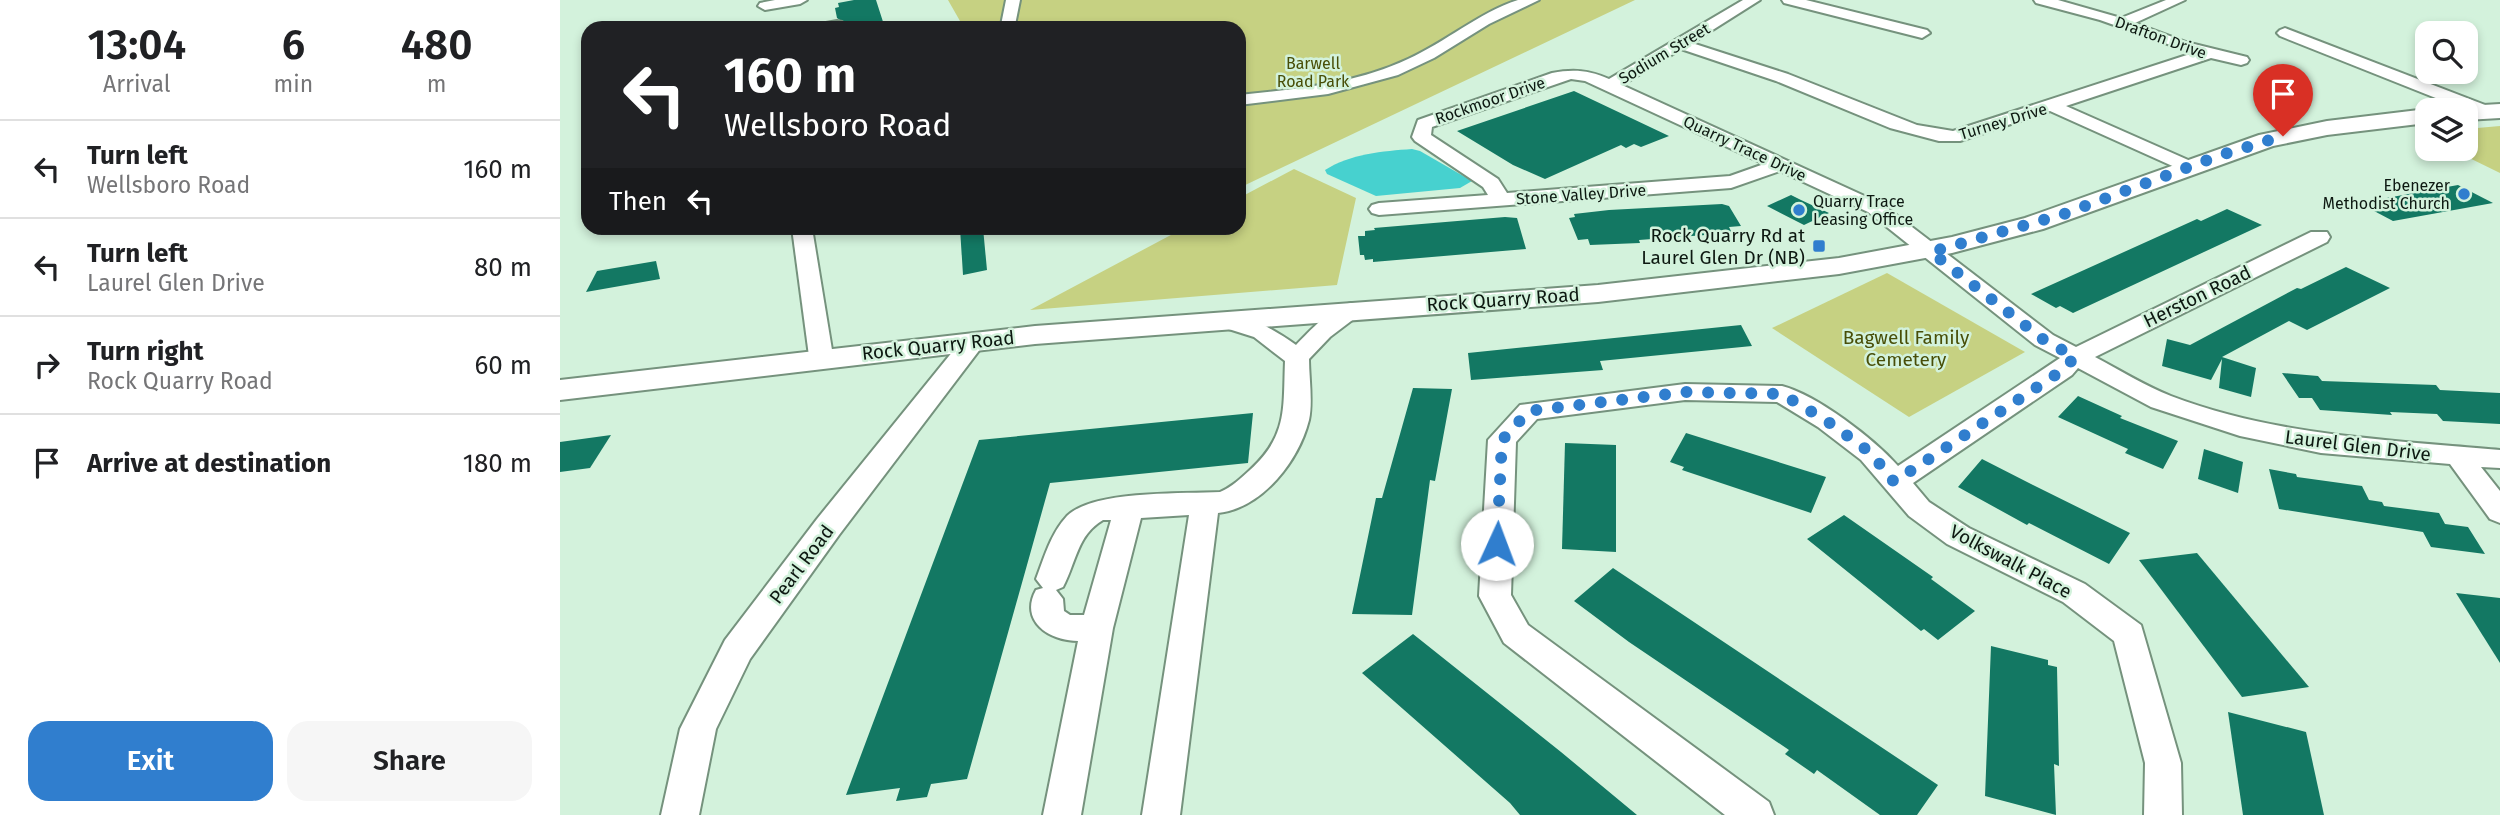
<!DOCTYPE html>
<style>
:root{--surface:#fff;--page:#f6f6f6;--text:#202124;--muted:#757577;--line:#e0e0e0;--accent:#307ece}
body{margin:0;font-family:"Fira Sans",sans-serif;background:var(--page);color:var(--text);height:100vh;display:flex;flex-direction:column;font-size:26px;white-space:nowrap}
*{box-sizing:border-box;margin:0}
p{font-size:23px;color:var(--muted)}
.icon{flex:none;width:38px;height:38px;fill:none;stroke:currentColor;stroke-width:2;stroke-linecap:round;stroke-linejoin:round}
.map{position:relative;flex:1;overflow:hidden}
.panel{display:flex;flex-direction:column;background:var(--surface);width:560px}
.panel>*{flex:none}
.top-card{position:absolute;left:21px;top:21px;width:665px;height:214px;border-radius:21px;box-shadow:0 4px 10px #0003;background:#202124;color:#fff;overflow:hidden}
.buttons{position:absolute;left:1855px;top:21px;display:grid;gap:14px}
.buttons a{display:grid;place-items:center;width:63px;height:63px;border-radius:14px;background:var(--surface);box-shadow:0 4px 10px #0003;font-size:35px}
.pin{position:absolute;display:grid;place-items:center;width:60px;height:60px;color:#fff;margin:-72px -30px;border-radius:50% 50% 50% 0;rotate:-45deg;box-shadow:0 0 7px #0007}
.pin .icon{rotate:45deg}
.me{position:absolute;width:77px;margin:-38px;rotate:2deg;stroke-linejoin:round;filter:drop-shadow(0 0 5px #0008)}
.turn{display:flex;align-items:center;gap:24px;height:147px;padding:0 28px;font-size:32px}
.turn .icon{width:91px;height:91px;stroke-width:2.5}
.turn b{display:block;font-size:49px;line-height:60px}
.then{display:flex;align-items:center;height:66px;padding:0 28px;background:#0003;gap:14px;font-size:26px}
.eta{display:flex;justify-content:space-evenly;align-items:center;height:119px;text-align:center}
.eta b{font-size:42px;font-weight:600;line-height:49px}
.button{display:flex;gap:14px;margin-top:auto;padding:14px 28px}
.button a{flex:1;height:80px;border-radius:21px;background:var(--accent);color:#fff;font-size:28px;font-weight:600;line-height:80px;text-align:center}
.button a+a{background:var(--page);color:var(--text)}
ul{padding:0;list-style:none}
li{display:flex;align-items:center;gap:21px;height:98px;padding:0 28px;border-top:2px solid var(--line)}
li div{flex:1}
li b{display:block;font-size:26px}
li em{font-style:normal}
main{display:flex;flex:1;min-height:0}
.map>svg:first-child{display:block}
.green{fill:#c6d182}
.water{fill:#47d1cf}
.building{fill:#137863}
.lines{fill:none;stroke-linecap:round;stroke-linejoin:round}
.minor-casing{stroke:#75927d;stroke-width:4}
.major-casing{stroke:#75927d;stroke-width:4}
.minor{fill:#fff;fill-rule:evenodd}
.major{fill:#fff;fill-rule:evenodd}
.route{stroke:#307ece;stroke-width:12;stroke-dasharray:0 21.6}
.poi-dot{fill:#307ece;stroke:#d3f2dc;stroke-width:2.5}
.labels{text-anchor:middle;stroke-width:5;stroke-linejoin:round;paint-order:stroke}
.far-street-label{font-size:16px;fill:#0d1811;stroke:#d3f2dc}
.far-park-label{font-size:16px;fill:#484e07;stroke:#d3f2dc}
.far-poi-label{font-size:16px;fill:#0d1811;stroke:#d3f2dc;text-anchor:end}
.poi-label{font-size:19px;fill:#0d1811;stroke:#d3f2dc;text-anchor:end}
.street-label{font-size:19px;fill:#0d1811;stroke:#d3f2dc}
.park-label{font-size:19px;fill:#484e07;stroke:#d3f2dc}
</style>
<main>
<section class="panel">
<div class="eta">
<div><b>13:04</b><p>Arrival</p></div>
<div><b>6</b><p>min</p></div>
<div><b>480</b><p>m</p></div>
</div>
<ul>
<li><svg class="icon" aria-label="left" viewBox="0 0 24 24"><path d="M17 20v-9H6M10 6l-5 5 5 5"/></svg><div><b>Turn left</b><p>Wellsboro Road</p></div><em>160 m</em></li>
<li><svg class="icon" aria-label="left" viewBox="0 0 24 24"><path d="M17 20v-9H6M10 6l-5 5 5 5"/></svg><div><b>Turn left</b><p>Laurel Glen Drive</p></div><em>80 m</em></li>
<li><svg class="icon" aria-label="right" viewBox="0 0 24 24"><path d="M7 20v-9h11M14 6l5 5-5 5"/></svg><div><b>Turn right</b><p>Rock Quarry Road</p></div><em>60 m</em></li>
<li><svg class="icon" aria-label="arrive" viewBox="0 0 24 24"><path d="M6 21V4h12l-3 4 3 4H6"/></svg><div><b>Arrive at destination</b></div><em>180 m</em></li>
</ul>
<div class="button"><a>Exit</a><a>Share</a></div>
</section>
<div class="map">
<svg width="1940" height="815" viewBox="0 0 1940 815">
<rect width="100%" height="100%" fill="#d3f2dc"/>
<g class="green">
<path d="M388 0H1075L679 188V28H404Z"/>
<path d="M1940 126V173L1891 149H1906V129Z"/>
<path d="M734 169 796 198 777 285 470 310 624 228H679V198Z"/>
<path d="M1327 273 1465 352 1349 417 1212 328Z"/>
</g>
<path class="water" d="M852 149 860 151 912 181 900 188 816 196 767 174 765 170C790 154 823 151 852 149Z"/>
<g class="building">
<path d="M294 0H316L325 28H285L286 24 277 18 275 8 279 7 278 3Z"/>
<path d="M1014 91 1109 136 1081 147 1074 144 1066 148 1061 145 985 179 953 165 897 131Z"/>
<path d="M1898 185 1933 203 1833 221 1799 203Z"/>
<path d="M1231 195 1241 200 1269 213 1244 225 1207 206Z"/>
<path d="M1162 204 1169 206 1181 226 1169 227 1172 233 1079 240 1080 243 1030 245 1028 239 1018 240 1009 218 1015 217 1014 214 1049 210Z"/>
<path d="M1667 209 1702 225 1513 313 1500 306 1496 308 1471 294 1637 219 1641 221Z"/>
<path d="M945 217 957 218 966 249 813 262V259L805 260 804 255H800L798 236H805V231L815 230 814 228Z"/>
<path d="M400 228H423L427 270 403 275Z"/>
<path d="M96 261 100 279 26 292 37 271Z"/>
<path d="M1786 267 1830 288 1747 330 1729 321 1662 357 1696 368 1691 397 1659 388 1662 359 1651 380 1602 366 1607 339 1630 345 1737 288 1741 289Z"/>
<path d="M1181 325 1192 346 1040 361 1043 370 911 380 908 353Z"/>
<path d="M1722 373 1758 376 1762 381 1876 385 1880 390 1940 393V424L1883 421 1877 414 1830 412 1832 415 1760 410 1752 398H1739Z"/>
<path d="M853 388 892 389 875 481 870 480 852 615 792 614 816 498H822Z"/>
<path d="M1518 396 1562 416 1560 418 1618 441 1603 469 1565 453 1568 449 1498 417Z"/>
<path d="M693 413 688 463 490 483 407 779 371 784 367 797 336 801 340 788 286 795 419 440Z"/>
<path d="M1126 433 1266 477 1251 513 1122 470 1124 467 1110 462Z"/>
<path d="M51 435 30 468 0 472V442Z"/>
<path d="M1005 443 1056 445V552L1002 549Z"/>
<path d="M1644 449 1683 462 1678 493 1638 479Z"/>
<path d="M1422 459 1471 484 1570 533 1549 564 1469 523 1467 525 1398 487Z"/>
<path d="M1709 469 1736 474 1737 477 1802 486 1809 500 1822 502 1824 506 1879 513 1885 524 1908 527 1925 554 1871 547 1863 532 1719 509Z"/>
<path d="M1284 515 1373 577 1371 579 1415 611 1378 640 1364 629 1361 631 1247 539Z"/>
<path d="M1637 553 1749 687 1682 697 1579 560Z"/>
<path d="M1053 568 1378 785 1357 815H1320L1257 770 1254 774 1225 754 1229 750 1069 642 1014 601Z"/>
<path d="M1896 593 1940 598V663Z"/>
<path d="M853 634 1001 752 1077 815H960L950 803 802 673Z"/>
<path d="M1431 646 1488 660V665L1497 667 1499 766 1494 764 1496 815 1425 796Z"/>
<path d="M1668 712 1746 732 1764 815H1683Z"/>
</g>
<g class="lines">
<defs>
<g id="minor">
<path d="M215 0H247L240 4 205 10 198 6 200 3Z"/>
<path d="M446 0H460L455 25 458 28H442L441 25Z"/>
<path d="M958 0H979L929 24 874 58 838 75 768 94 679 105V95C736 89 795 84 848 59 886 42 918 13 958 0Z"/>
<path d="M1183 0H1200L1132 43 1228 74 1357 125 1393 131 1633 53 1540 20 1476 3 1474 0H1498L1561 18 1606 0H1625L1575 23 1626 42 1687 57 1689 60 1687 63 1681 65 1651 58 1506 106 1635 163 1638 167 1635 171 1628 173 1490 111 1400 141H1379L1330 128 1216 81 1121 49 1062 85 1322 204 1493 335 1516 347 1751 232H1767L1770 237 1767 242 1535 357C1560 370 1585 386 1611 396 1716 436 1828 440 1940 450V468L1921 467 1940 491V523L1930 519 1890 464 1761 453 1680 436 1591 407 1518 368 1512 375 1353 483 1369 502 1409 528 1525 584 1581 625 1621 763 1622 815H1584L1585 763 1554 641 1503 602 1387 544 1349 516 1301 460 1258 427 1217 402 1125 400 977 419 956 442 951 595 968 625 1209 802 1214 815H1165L944 643 919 596 928 440 960 405 1125 384 1222 386C1257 395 1314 439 1338 466L1500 358 1475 345 1308 212 1220 171 1171 188 819 215 812 213 809 209 812 205 819 203 928 195 923 187 855 141 852 137 858 120 992 73C1013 69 1029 70 1049 79ZM1011 79 1025 81 1204 164 1170 176 947 193 938 179 871 135 872 127Z"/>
<path d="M1222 0H1246L1367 30 1370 33 1362 38 1224 3Z"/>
<path d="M277 21 282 22 284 25 282 28H252L255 25Z"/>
<path d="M1725 28 1933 108 1936 112 1927 117 1921 116 1720 36 1717 33 1720 30Z"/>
<path d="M232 228H252L273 356 270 361 261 363 252 361 249 356Z"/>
<path d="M791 303 799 305 803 310 799 315 770 337 749 359C749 378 753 402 749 420 739 460 703 508 658 513L620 815H582L629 515 581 518 553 628 521 815H483L518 641C489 641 459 621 476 590L483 588 476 579C484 558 491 533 507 516 533 490 622 494 660 492 672 487 680 479 690 470 728 435 723 409 725 361L694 337 656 325 652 320 656 315C681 309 716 331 736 345 751 330 770 308 791 303ZM543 520H551L524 615H510L504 611 503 599 496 590 503 587C516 563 517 535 543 520Z"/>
<path d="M415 333 424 335 427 340 279 535 190 659 156 729 139 815H101L120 729 165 640 257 519 406 335Z"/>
</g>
<g id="major">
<path d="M1940 104V118L1906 120V110H1897L1906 106Z"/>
<path d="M1867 109 1871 110H1867V123L1767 135 1713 146 1483 229 1392 253 1279 274 1038 302 475 344 0 400V380L475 326 1038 285 1279 258 1392 237 1465 218 1699 135 1767 121Z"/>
</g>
</defs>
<use href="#minor" class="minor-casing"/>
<use href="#major" class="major-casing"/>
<use href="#minor" class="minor"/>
<use href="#major" class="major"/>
</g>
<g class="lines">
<path class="route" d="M937 544 942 440 969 411 1125 392 1222 394 1267 421 1311 453 1334 482 1503 370 1515 357 1484 340 1371 252 1504 214 1658 156 1723 136"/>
</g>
<g class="poi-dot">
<circle cx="1904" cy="194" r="7"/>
<circle cx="1239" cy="210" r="7"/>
<rect x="1252" y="239" width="14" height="14" rx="3.5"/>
</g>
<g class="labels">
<g class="far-street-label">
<text transform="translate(1601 37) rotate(20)" y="6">Drafton Drive</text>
<text transform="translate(1104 53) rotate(-31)" y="6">Sodium Street</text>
<text transform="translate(930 100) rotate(-19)" y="6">Rockmoor Drive</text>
<text transform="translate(1443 121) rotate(-17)" y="6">Turney Drive</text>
<text transform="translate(1185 148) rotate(25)" y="6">Quarry Trace Drive</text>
<text transform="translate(1021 194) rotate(-4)" y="6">Stone Valley Drive</text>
</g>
<g class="far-park-label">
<text x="753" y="69">Barwell<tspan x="753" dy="18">Road Park</tspan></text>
</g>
<g class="far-poi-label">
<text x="1890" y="191">Ebenezer<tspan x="1890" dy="18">Methodist Church</tspan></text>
<text x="1253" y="207" text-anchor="start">Quarry Trace<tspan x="1253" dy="18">Leasing Office</tspan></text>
</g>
<g class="poi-label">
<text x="1245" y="242">Rock Quarry Rd at<tspan x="1245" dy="22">Laurel Glen Dr (NB)</tspan></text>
</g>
<g class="street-label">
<text transform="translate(1637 296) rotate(-26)" y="7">Herston Road</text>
<text transform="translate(943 299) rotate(-4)" y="7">Rock Quarry Road</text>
<text transform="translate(378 345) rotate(-6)" y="7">Rock Quarry Road</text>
<text transform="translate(1798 445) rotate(7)" y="7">Laurel Glen Drive</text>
<text transform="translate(1451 561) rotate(28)" y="7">Volkswalk Place</text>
<text transform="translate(241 564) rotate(-53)" y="7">Pearl Road</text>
</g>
<g class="park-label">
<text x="1346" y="344">Bagwell Family<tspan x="1346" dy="22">Cemetery</tspan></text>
</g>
</g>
</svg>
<div class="buttons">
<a><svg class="icon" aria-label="search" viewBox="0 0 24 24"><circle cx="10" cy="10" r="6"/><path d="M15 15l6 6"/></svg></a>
<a><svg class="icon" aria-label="layers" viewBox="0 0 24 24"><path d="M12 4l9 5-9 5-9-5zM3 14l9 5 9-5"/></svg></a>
</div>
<div class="pin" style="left:1723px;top:136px;background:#d93025"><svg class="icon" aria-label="arrive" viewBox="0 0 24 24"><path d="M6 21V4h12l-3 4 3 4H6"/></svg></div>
<svg class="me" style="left:937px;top:544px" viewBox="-20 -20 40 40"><circle r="19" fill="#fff"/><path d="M0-13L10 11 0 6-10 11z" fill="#307ece"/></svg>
<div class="top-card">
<div class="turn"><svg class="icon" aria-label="left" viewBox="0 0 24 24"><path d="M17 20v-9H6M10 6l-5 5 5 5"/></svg><div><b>160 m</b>Wellsboro Road</div></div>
<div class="then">Then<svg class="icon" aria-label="left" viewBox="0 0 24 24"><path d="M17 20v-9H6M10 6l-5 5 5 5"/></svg></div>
</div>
</div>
</main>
